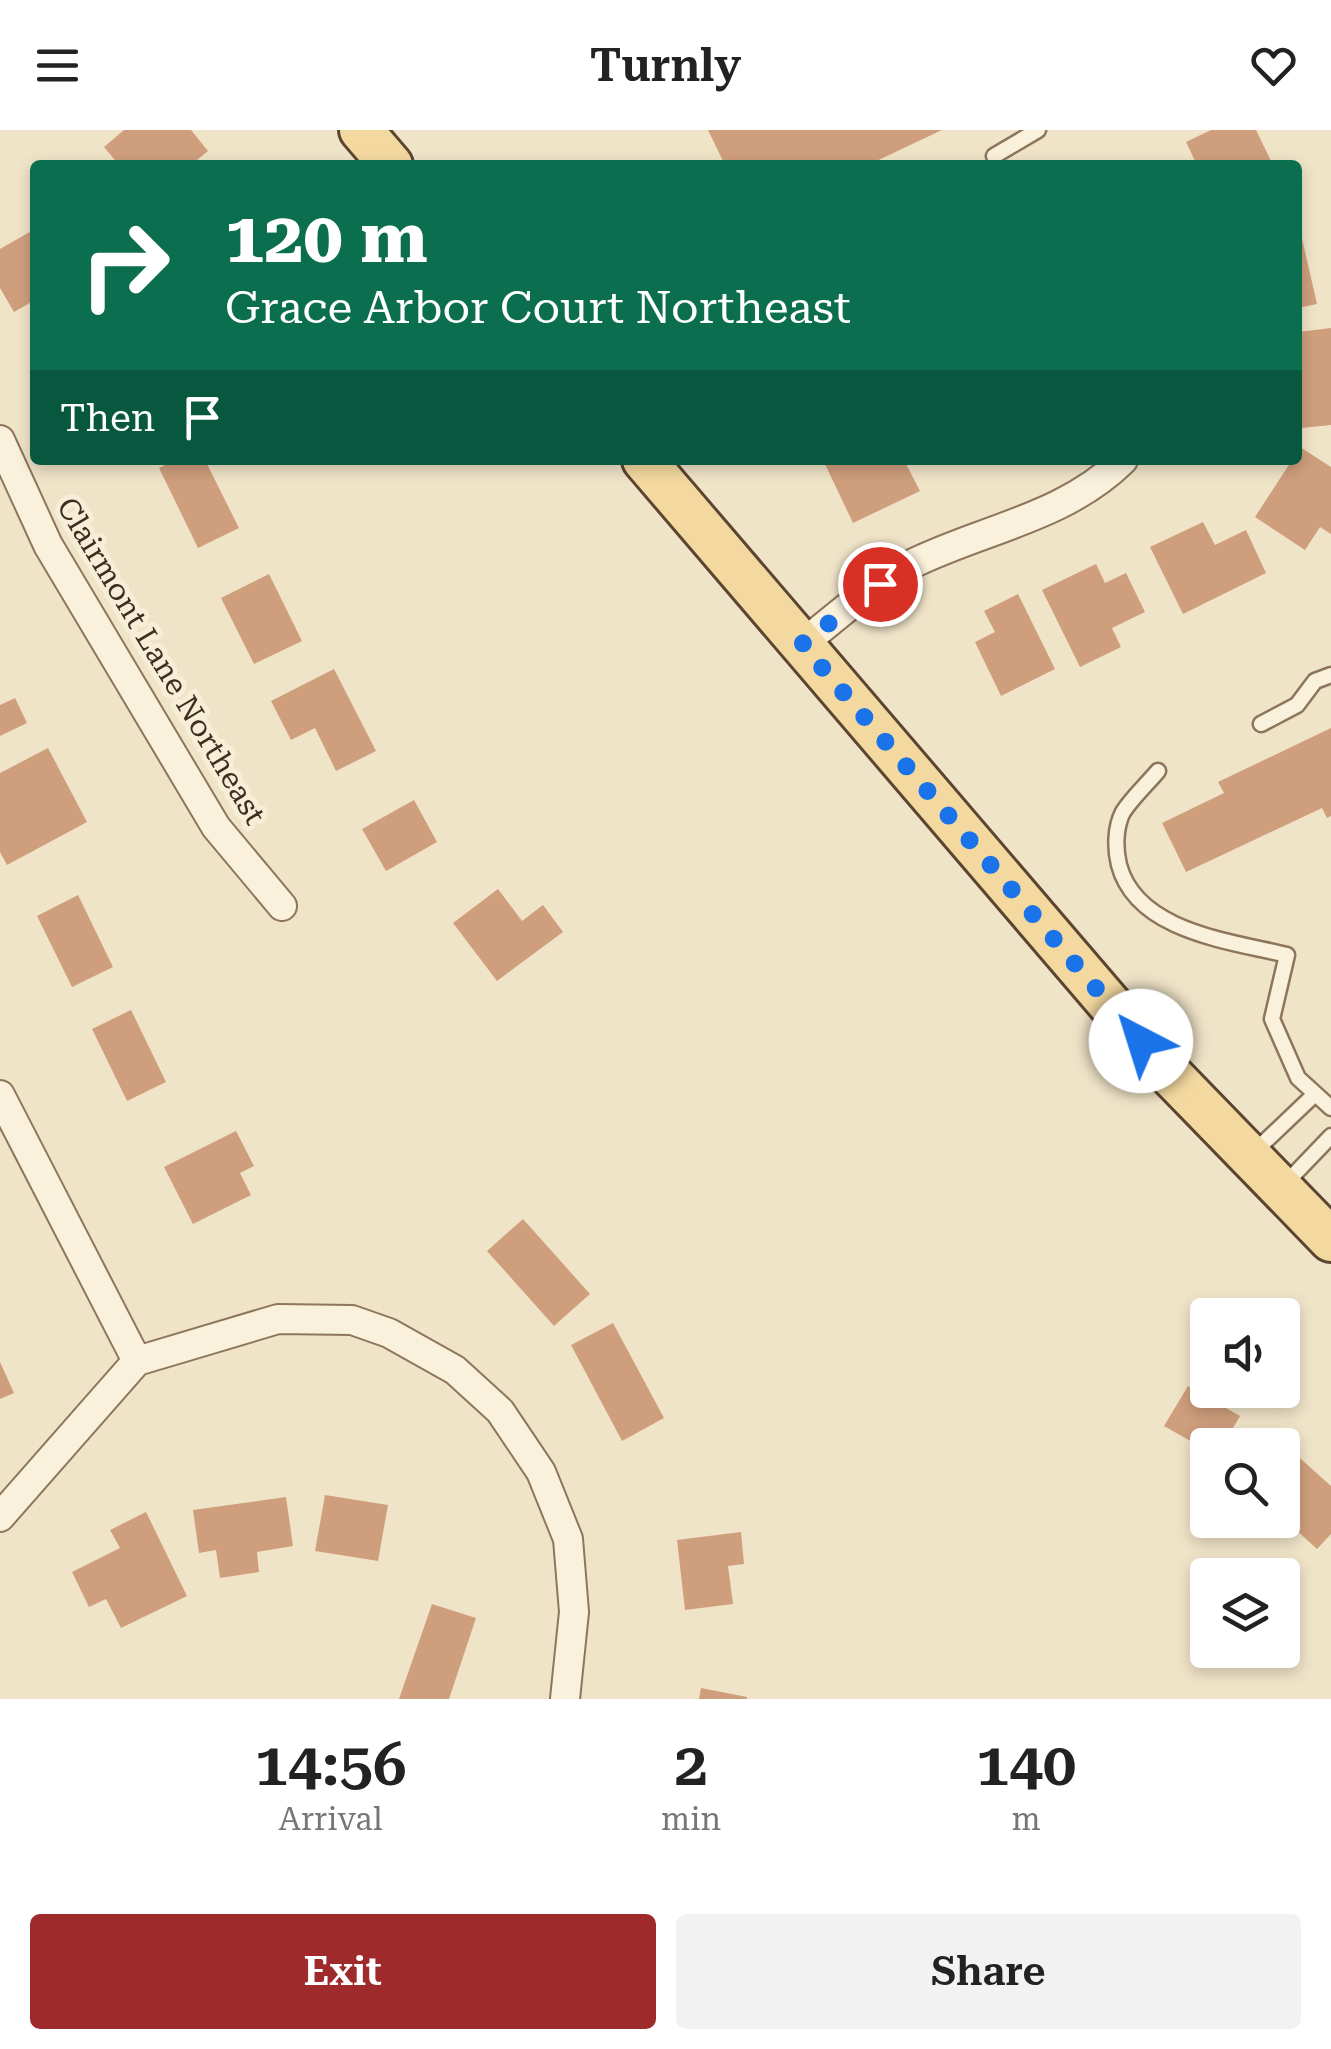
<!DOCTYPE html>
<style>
:root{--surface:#fff;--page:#f2f2f2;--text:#222;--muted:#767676;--accent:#9e2a2b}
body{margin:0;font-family:"Roboto Serif",serif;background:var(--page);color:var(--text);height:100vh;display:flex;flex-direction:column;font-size:38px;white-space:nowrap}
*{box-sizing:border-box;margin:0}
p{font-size:32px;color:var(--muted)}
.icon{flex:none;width:55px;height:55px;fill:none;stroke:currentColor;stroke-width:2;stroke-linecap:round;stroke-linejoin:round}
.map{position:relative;height:1569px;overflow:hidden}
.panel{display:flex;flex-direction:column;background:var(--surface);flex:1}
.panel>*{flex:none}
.top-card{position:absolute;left:30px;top:30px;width:1272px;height:305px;border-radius:10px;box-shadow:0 5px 15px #0003;background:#0b6e4f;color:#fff;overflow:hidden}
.controls{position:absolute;left:1190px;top:1168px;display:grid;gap:20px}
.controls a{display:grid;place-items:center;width:110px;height:110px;border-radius:10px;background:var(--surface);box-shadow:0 5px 15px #0003;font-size:50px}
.pin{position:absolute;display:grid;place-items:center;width:85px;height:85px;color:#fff;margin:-42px;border:5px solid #fff;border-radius:50%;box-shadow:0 2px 10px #0007}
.me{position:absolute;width:110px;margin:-55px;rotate:320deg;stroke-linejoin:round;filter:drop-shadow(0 0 8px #0008)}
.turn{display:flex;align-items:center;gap:35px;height:210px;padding:0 30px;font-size:45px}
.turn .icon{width:130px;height:130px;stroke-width:2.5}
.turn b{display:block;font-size:70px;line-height:85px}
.then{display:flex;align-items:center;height:95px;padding:0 30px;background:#0003;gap:20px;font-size:38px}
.eta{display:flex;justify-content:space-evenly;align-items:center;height:170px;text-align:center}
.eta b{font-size:60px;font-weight:600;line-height:70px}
.cta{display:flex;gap:20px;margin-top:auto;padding:20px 30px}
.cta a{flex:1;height:115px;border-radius:10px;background:var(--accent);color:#fff;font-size:40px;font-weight:600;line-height:115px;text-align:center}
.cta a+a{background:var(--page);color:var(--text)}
header{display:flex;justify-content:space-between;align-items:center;height:130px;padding:0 30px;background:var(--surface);font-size:45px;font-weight:600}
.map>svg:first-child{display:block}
.building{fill:#cf9f7d}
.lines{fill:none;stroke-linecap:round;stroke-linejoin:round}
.lane-casing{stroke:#8d765c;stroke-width:19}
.street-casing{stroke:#8d765c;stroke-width:32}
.primary-casing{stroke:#5b4430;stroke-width:48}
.lane{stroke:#faf1dc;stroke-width:14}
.street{stroke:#faf1dc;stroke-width:28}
.primary{stroke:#f3d9a0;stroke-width:42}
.route{stroke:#1a73e8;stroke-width:18;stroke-dasharray:0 32.4}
.labels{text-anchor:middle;stroke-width:10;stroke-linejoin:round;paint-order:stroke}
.street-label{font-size:30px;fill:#3d2e20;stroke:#f7eed8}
</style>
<header><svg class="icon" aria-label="menu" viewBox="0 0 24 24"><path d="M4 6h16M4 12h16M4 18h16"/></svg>Turnly<svg class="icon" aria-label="heart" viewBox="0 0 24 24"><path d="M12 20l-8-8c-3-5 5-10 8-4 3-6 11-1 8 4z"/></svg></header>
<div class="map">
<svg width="1331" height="1569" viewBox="0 0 1331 1569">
<rect width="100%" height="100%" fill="#f0e4c8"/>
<g class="building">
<path d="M124 0H191L208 21 191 35H119L104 17Z"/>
<path d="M708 0H942L868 35H725Z"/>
<path d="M1211 0H1256L1273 35H1197L1186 12Z"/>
<path d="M1298 91 1317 174 1298 178Z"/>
<path d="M35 99V170L14 182 0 158V119Z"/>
<path d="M1331 198V295L1302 298 1298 202Z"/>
<path d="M1300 317 1331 337V404L1320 397 1305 420 1255 387 1292 330H1298Z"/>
<path d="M176 330H205L239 398 198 418 159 338Z"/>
<path d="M823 330H904L920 361 853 393Z"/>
<path d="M1203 392 1215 415 1246 400 1266 443 1183 484 1150 417Z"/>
<path d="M1096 434 1105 453 1126 443 1145 482 1112 498 1121 517 1080 537 1042 460Z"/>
<path d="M269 444 302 511 254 534 221 468Z"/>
<path d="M1018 464 1055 539 1001 566 975 512 995 502 984 481Z"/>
<path d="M334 539 376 621 336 641 315 598 291 610 271 571Z"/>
<path d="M15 568 27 593 0 606V575Z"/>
<path d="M1331 598V686L1327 688 1322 678 1186 742 1162 693 1224 663 1218 652Z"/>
<path d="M48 618 87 692 7 735 0 722V643Z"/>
<path d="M414 670 437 712 386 741 362 699Z"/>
<path d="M498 759 522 791 543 775 563 802 497 851 453 793Z"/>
<path d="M78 765 113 837 72 857 37 786Z"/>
<path d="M131 880 166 952 127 971 92 899Z"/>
<path d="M236 1001 254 1036 240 1043 251 1065 193 1094 164 1037Z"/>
<path d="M523 1089 590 1164 554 1196 487 1121Z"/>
<path d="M613 1193 664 1288 622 1311 571 1215Z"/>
<path d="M0 1232 14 1263 0 1269Z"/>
<path d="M1188 1256 1240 1286 1223 1315H1208V1321L1164 1296Z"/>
<path d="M1282 1312 1331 1356V1404L1317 1419 1282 1387Z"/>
<path d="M325 1365 388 1375 378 1431 315 1421Z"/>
<path d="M286 1367 293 1416 257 1422 259 1442 220 1448 216 1420 199 1423 193 1380Z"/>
<path d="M146 1382 187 1466 121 1498 106 1469 89 1477 72 1442 120 1418 110 1400Z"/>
<path d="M741 1402 744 1434 728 1436 733 1474 685 1480 677 1410Z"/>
<path d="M432 1474 476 1488 449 1569H399Z"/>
<path d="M701 1558 747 1567V1569H699Z"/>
</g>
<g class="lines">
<defs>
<g id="lane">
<path d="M994 26 1038 0"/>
<path d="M1261 594 1297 575 1315 551 1331 545"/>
<path d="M1158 641C1147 654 1132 668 1123 682 1115 697 1115 719 1119 735 1137 802 1230 811 1287 825L1272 889 1298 948 1331 978"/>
<path d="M1254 1022 1315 964"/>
<path d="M1284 1055 1331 1006"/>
</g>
<g id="street">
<path d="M0 310 48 415 216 697 282 776"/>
<path d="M802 514C838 486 874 452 916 432 987 398 1065 387 1123 330"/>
<path d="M0 965 137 1231"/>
<path d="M0 1387 137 1231 278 1189 352 1190 389 1203 455 1240 500 1281 541 1342 568 1409 574 1482 565 1569"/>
</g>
<g id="primary">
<path d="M361 0 391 35"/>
<path d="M644 330 1166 940 1331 1110"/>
</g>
</defs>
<use href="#lane" class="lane-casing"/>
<use href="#street" class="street-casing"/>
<use href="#primary" class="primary-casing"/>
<use href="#lane" class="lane"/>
<use href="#street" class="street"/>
<use href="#primary" class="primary"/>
</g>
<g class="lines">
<path class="route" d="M880 454 802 514 1141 911"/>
</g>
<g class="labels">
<g class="street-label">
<text transform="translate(161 531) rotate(59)" y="10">Clairmont Lane Northeast</text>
</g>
</g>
</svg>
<div class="controls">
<a><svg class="icon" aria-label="sound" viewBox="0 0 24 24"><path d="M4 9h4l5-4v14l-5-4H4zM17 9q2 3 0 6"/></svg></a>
<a><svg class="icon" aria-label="search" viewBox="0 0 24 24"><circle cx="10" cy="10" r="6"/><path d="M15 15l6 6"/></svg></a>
<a><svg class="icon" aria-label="layers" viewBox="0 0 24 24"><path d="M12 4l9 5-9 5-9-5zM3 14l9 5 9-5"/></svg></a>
</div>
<div class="pin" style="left:880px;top:454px;background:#d93025"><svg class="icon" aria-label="arrive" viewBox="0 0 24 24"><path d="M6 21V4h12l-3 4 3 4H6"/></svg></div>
<svg class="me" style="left:1141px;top:911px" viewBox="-20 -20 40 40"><circle r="19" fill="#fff"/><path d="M0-13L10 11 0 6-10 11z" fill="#1a73e8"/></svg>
<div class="top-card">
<div class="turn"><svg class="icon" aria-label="right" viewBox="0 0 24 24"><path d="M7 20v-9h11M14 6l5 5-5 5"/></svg><div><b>120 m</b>Grace Arbor Court Northeast</div></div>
<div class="then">Then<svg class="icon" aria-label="arrive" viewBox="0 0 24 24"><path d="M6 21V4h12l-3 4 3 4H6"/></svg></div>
</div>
</div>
<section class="panel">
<div class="eta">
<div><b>14:56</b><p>Arrival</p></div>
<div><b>2</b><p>min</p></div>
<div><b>140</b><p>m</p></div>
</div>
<div class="cta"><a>Exit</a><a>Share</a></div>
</section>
